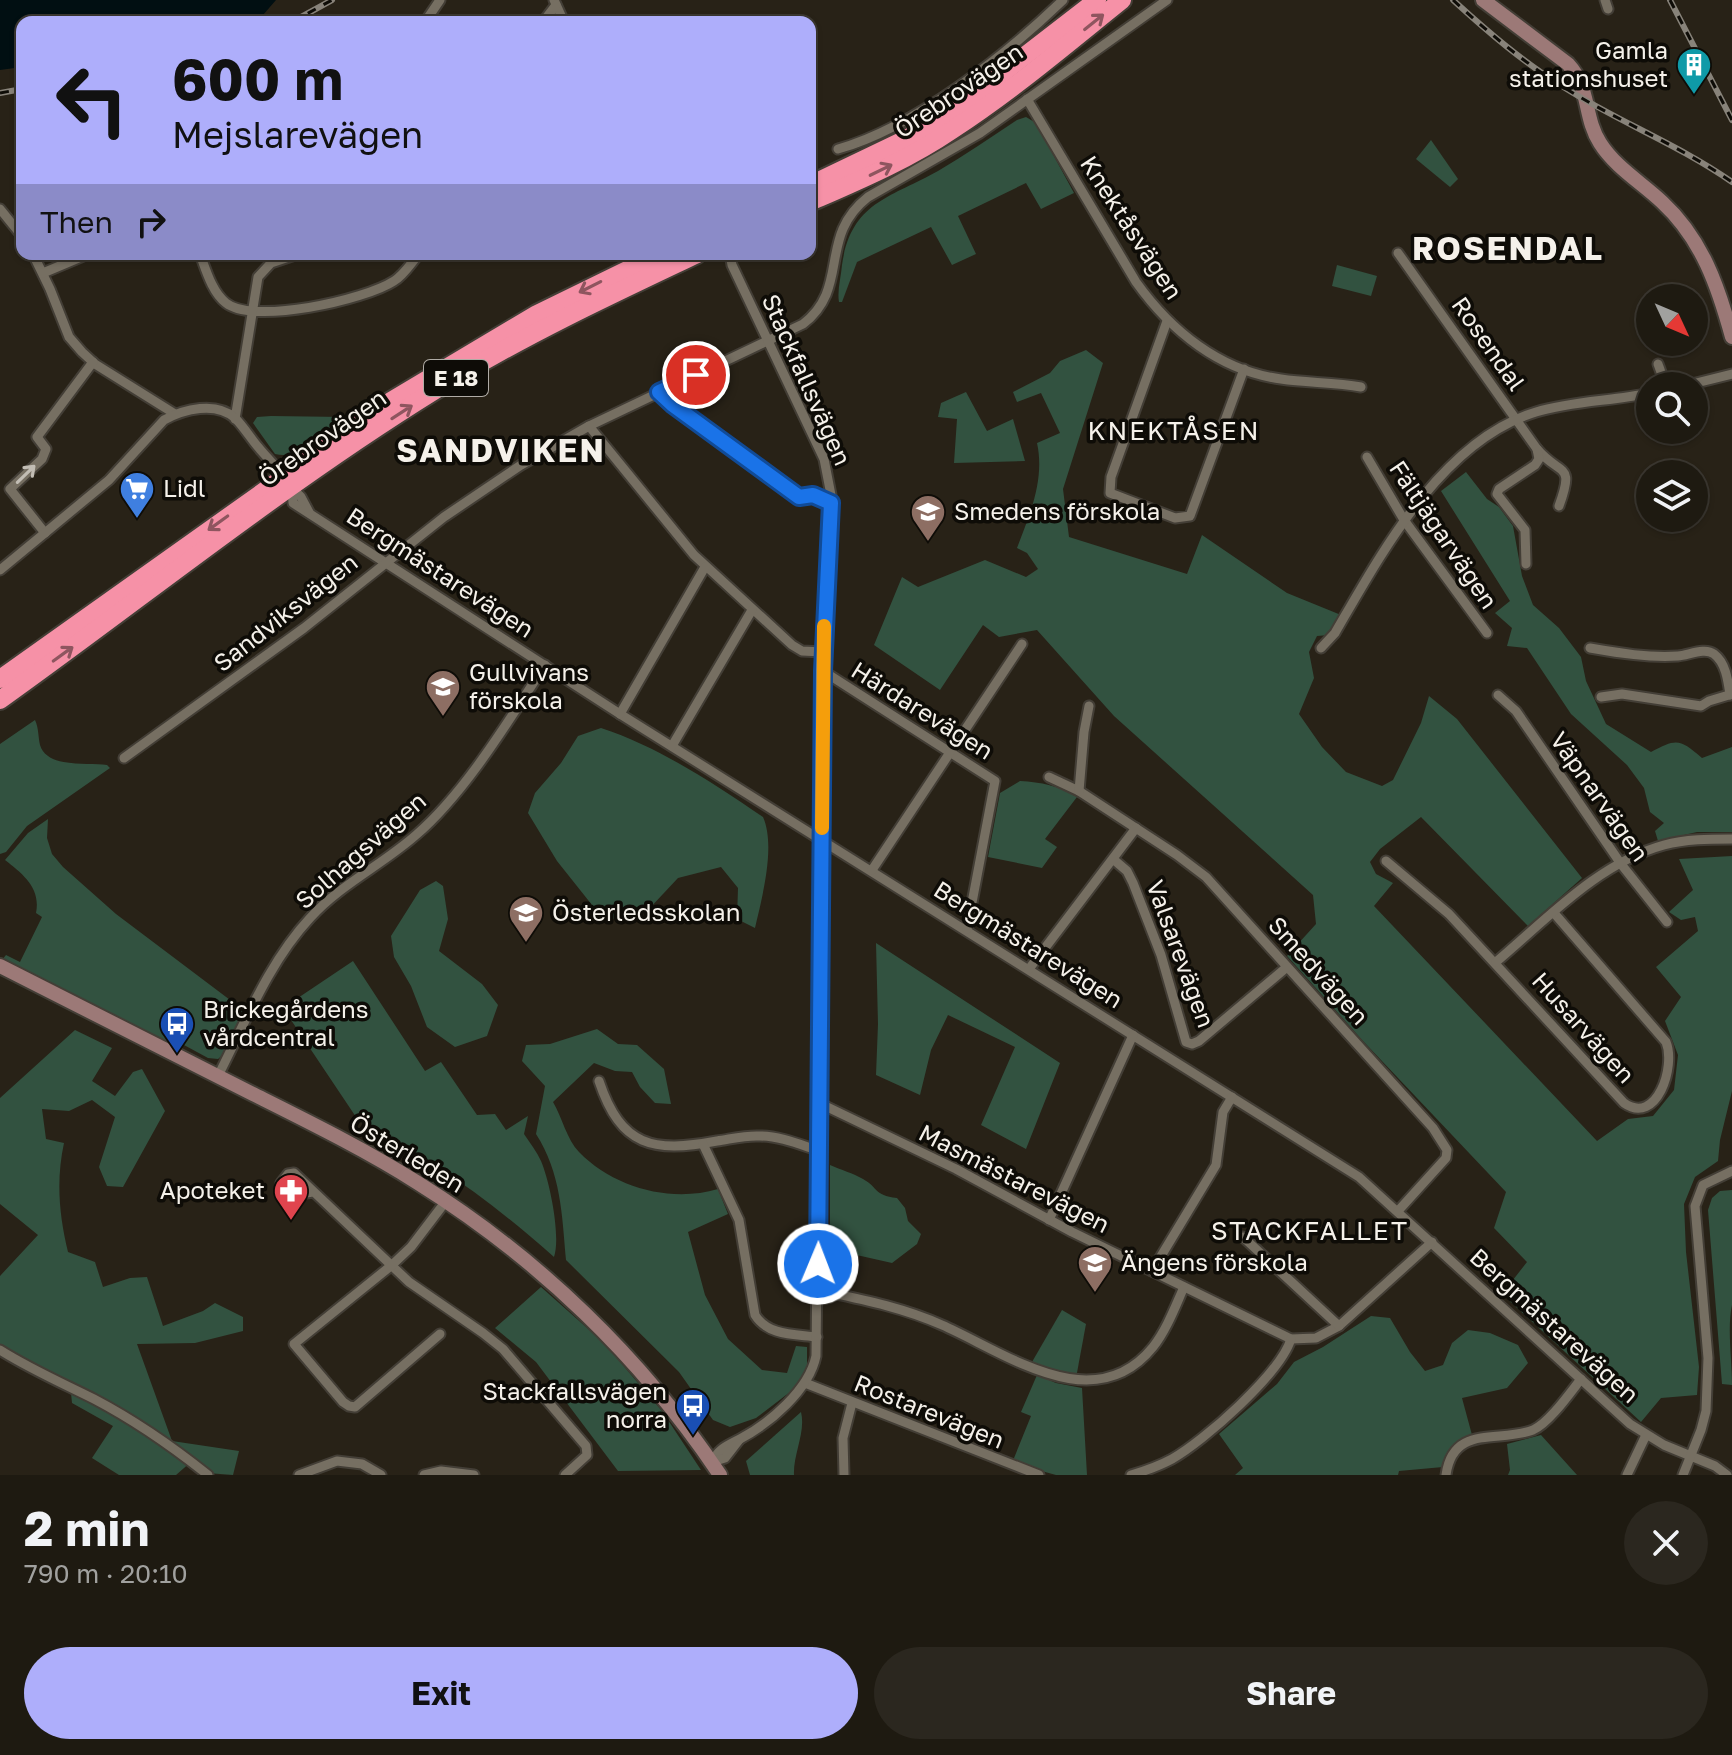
<!DOCTYPE html>
<meta charset="utf-8">
<style>
:root{--surface:#1e1a11;--page:#2b271f;--text:#f1f3f6;--muted:#a1a19f;--line:#3c3831;--accent:#aeaefb}
body{margin:0;font-family:"Golos Text",sans-serif;background:var(--page);color:var(--text);height:100vh;display:flex;flex-direction:column;font-size:30px;white-space:nowrap}
*{box-sizing:border-box;margin:0}
p{font-size:26px;color:var(--muted)}
.icon{flex:none;width:44px;height:44px;fill:none;stroke:currentColor;stroke-width:2;stroke-linecap:round;stroke-linejoin:round}
.map{position:relative;height:1475px;overflow:hidden}
.drawer{display:flex;flex-direction:column;background:var(--surface);flex:1}
.drawer>*{flex:none}
.hud{position:absolute;left:16px;top:16px;width:800px;height:244px;border-radius:16px;box-shadow:0 2px 6px #0004,0 0 0 2px var(--line);background:#aeaefb;color:#111;overflow:hidden}
.needle{width:52px;rotate:134deg}
.controls{position:absolute;left:1636px;top:284px;display:grid;gap:16px}
.controls a{display:grid;place-items:center;width:72px;height:72px;border-radius:50%;background:var(--surface);box-shadow:0 2px 6px #0004,0 0 0 2px var(--line);font-size:40px}
.pin{position:absolute;display:grid;place-items:center;width:68px;height:68px;color:#fff;margin:-34px;border:4px solid #fff;border-radius:50%;box-shadow:0 2px 8px #0007}
.me{position:absolute;width:88px;margin:-44px;rotate:1deg;stroke-linejoin:round;filter:drop-shadow(0 0 6px #0008)}
.turn{display:flex;align-items:center;gap:28px;height:168px;padding:0 24px;font-size:36px}
.turn .icon{width:104px;height:104px;stroke-width:2.5}
.turn b{display:block;font-size:56px;line-height:68px}
.then{display:flex;align-items:center;height:76px;padding:0 24px;background:#0003;gap:16px;font-size:30px}
.round{display:grid;place-items:center;flex:none;width:84px;height:84px;border-radius:42px;background:var(--page)}
.head{display:flex;align-items:center;justify-content:space-between;height:136px;padding:0 24px}
h1{font-size:48px;font-weight:700;line-height:60px}
.primary-button{display:flex;gap:16px;margin-top:auto;padding:16px 24px}
.primary-button a{flex:1;height:92px;border-radius:48px;background:var(--accent);color:#111;font-size:32px;font-weight:700;line-height:92px;text-align:center}
.primary-button a+a{background:var(--page);color:var(--text)}
.map>svg:first-child{display:block}
.green{fill:#325240}
.water{fill:#010f12}
.lines{fill:none;stroke-linecap:round;stroke-linejoin:round}
.street-casing{stroke:#433e36;stroke-width:13}
.secondary-casing{stroke:#433e36;stroke-width:18}
.highway-casing{stroke:#433e36;stroke-width:22}
.street{stroke:#766f62;stroke-width:9}
.secondary{stroke:#9c7977;stroke-width:14}
.highway{stroke:#f691a7;stroke-width:18}
.rail-casing{stroke:#88837a;stroke-width:6}
.rail{stroke:#0e0c07;stroke-width:3;stroke-dasharray:9;stroke-linecap:butt}
.oneway{stroke:#8e555f}
.oneway2{stroke:#c2bdb4}
.route-casing{stroke:#114b97;stroke-width:20}
.route{stroke:#1a73e8;stroke-width:14}
.slow{stroke:#f59e0b;stroke-width:14}
.labels{text-anchor:middle;stroke-width:7;stroke-linejoin:round;paint-order:stroke}
.shield{fill:#0e0c07;stroke:#b0aca6;stroke-width:2}
.shield-label{font-size:22px;font-weight:bold;fill:#f5f1ea}
.poi-label{font-size:24px;fill:#f5f1ea;stroke:#0e0c07;text-anchor:start}
.street-label{font-size:24px;fill:#f5f1ea;stroke:#0e0c07}
.neighbourhood-label{font-size:26px;letter-spacing:2px;fill:#f5f1ea;stroke:#0e0c07}
.district-label{font-size:32px;font-weight:bold;letter-spacing:2px;fill:#f5f1ea;stroke:#0e0c07}
</style>
<div class="map">
<svg width="1732" height="1475" viewBox="0 0 1732 1475">
<rect width="100%" height="100%" fill="#282217"/>
<g class="green">
<path d="M1026 117 1036 123 1074 193 1041 209 1026 183 958 216 976 254 952 265 931 227 857 262 842 302H839C837 291 841 277 842 265 851 202 890 198 938 171 965 155 991 137 1017 120Z"/>
<path d="M1431 140 1458 179 1450 187 1416 159Z"/>
<path d="M1337 265 1377 276 1371 296 1332 286Z"/>
<path d="M1086 350 1103 363 1063 489 1069 537 1187 574 1202 535 1287 593 1341 615 1329 635 1317 636 1309 652 1314 678 1299 714 1322 747 1346 772 1382 786 1393 780 1421 723 1429 696 1457 719 1582 878 1528 926 1421 817 1380 849 1370 862 1376 874 1393 883 1374 906 1597 1141 1628 1119 1653 1116 1674 1090 1678 1055 1665 1021 1681 997 1656 967 1698 931 1695 917 1681 920 1669 912 1693 890 1679 859 1732 856V1091L1720 1140 1718 1161 1695 1177 1684 1204 1686 1252 1699 1367 1697 1395 1661 1398 1641 1422 1502 1294 1527 1262 1494 1228 1506 1192 1362 1040 1287 956 1316 924 1313 895 1114 716 1037 630 999 637 983 625 940 690 874 645 902 577 918 587 985 560 1026 577 1038 569 1027 553 1017 548C1030 514 1045 479 1037 443L1060 433 1041 393 1017 402 1013 392 1050 373 1060 361Z"/>
<path d="M966 392 987 431 1013 419 1025 461 954 463 957 419 938 417 941 403Z"/>
<path d="M271 416 344 417 345 421C325 435 302 460 275 454L253 423 257 417Z"/>
<path d="M1466 472 1487 499 1499 507 1513 526 1522 576 1533 605 1559 628 1581 657 1586 681 1606 724 1651 752C1677 738 1680 739 1702 758L1732 747V832H1697L1658 841 1655 831 1664 823 1650 812 1644 788 1627 765 1571 714 1527 648 1507 646 1512 628 1495 613 1510 601 1441 491Z"/>
<path d="M35 720C39 729 38 737 40 745 47 769 89 762 107 765L110 768 27 826 6 852 0 854V744Z"/>
<path d="M601 728C659 747 713 783 763 817 776 846 762 898 755 928L737 919 738 888 721 867 678 878 648 910 622 923 596 910 557 861 528 813 535 793 561 763 578 736Z"/>
<path d="M1020 781C1041 782 1059 786 1077 797L1045 839 1057 847 1042 868 988 857 1000 793Z"/>
<path d="M48 819 47 838 52 854 63 867 116 914 246 1012 226 1052 218 1059 208 1058 184 1045 166 1043 2 960 6 955 20 962 42 917 36 913C41 888 23 874 5 860L28 833Z"/>
<path d="M436 881 443 886 448 919 439 951 482 984 498 1005 487 1036 455 1047 427 1027 411 986 394 957 391 936 420 890Z"/>
<path d="M876 943 1060 1063 1026 1149 981 1125 1015 1047 948 1015 931 1050 920 1095 876 1075 878 1024Z"/>
<path d="M353 961 425 1071 441 1062 477 1115 495 1114 506 1130 528 1116 524 1134C530 1143 537 1152 541 1161 550 1182 561 1237 554 1257 517 1224 478 1193 436 1166 410 1150 377 1139 356 1117L283 1008Z"/>
<path d="M597 1029 618 1044 637 1045 664 1069 671 1104 655 1103 640 1087 632 1072 615 1071 594 1063 553 1102C562 1117 567 1140 579 1152 614 1188 671 1203 718 1189L728 1214 688 1232 705 1295 728 1339 762 1370 787 1373 796 1346 807 1347V1379L756 1418 730 1427 713 1420 679 1372 566 1260C562 1214 561 1173 536 1134L545 1086 522 1061 526 1045 550 1044Z"/>
<path d="M75 1030 112 1048 92 1081 115 1096 133 1072 142 1069 165 1111 123 1187 107 1186 99 1167 115 1117 92 1100 69 1111 42 1109 46 1139 64 1143C56 1180 59 1215 68 1252L95 1262 103 1287 130 1278 147 1277 163 1326 203 1311 215 1303 243 1317V1331L195 1343 137 1344 172 1441 239 1451 233 1475 207 1473 192 1461 176 1475H119L92 1458 113 1426 72 1403 70 1383 29 1364 0 1344V1276L38 1235 0 1204V1098Z"/>
<path d="M830 1165C841 1170 853 1173 863 1179 879 1188 873 1195 897 1198L905 1208 908 1221 921 1234 917 1244 892 1263 830 1249Z"/>
<path d="M1732 1190V1305C1727 1327 1732 1361 1732 1385L1722 1384 1708 1210 1712 1198 1720 1191Z"/>
<path d="M541 1287 604 1343 662 1411 701 1470 618 1471 536 1362 495 1328Z"/>
<path d="M1062 1310 1086 1324 1076 1378 1032 1362Z"/>
<path d="M1371 1316 1390 1318 1410 1352 1425 1371 1443 1365 1452 1343 1468 1330 1490 1333 1518 1345 1528 1363 1507 1388 1462 1398 1472 1435 1457 1444 1443 1467 1399 1471 1398 1475H1235L1243 1468 1219 1434 1277 1384 1294 1362 1323 1347Z"/>
<path d="M1037 1375 1056 1383 1082 1388 1087 1475H1056L1012 1463 1031 1416 1021 1412Z"/>
<path d="M801 1412C806 1432 793 1454 794 1475H750L746 1461Z"/>
<path d="M1541 1435 1577 1475H1508L1510 1470 1507 1444Z"/>
</g>
<path class="water" d="M0 0H276L263 15 231 22H22V67L0 70Z"/>
<g class="lines">
<defs>
<g id="street">
<path d="M554 0 564 22"/>
<path d="M1605 0 1608 9"/>
<path d="M425 22 440 0"/>
<path d="M543 22 556 5"/>
<path d="M1027 99 1136 282C1171 331 1220 371 1281 379 1308 383 1334 382 1361 387"/>
<path d="M838 149C914 128 1006 55 1063 0"/>
<path d="M0 209 22 236"/>
<path d="M1398 253 1537 449C1561 477 1575 462 1559 506"/>
<path d="M33 254 50 289 69 337 82 352 95 364 175 414"/>
<path d="M200 254C206 270 212 292 226 303 253 325 365 300 394 281 404 275 411 263 419 254"/>
<path d="M43 273 88 254"/>
<path d="M1167 321 1111 477 1110 493 1175 518 1190 516 1244 369"/>
<path d="M1658 364 1666 386"/>
<path d="M1684 386 1732 374"/>
<path d="M659 392 673 405 799 497 813 495 831 503"/>
<path d="M235 419 258 277 271 263 298 254"/>
<path d="M589 426 694 555 792 645 802 651 823 652"/>
<path d="M1367 457 1404 520 1487 633"/>
<path d="M292 488 293 503 620 714 1359 1177 1630 1424 1664 1445 1715 1466 1727 1475"/>
<path d="M292 488 301 497 309 512"/>
<path d="M45 533 10 489 42 459 46 449 37 437 93 362"/>
<path d="M1526 564 1525 530 1497 494 1499 489 1535 465 1539 459 1537 449"/>
<path d="M0 570 109 480 164 420C184 409 216 401 235 418 244 427 251 439 259 448 267 458 276 465 282 477"/>
<path d="M1321 648 1335 633C1381 554 1441 441 1536 412 1572 401 1613 401 1650 393"/>
<path d="M1590 648C1619 653 1649 658 1678 656 1689 655 1705 647 1714 654 1726 663 1728 681 1730 695"/>
<path d="M823 671 995 781 967 929"/>
<path d="M1498 695 1516 711 1621 864 1667 922"/>
<path d="M1601 697 1622 694 1701 706 1709 701 1732 694"/>
<path d="M620 714 705 567"/>
<path d="M672 746 752 610"/>
<path d="M124 758 304 628 444 517 521 465 589 426 803 324C851 287 817 237 868 197L980 133 1167 0"/>
<path d="M1049 777 1079 791 1177 855 1206 877 1433 1128 1447 1150 1446 1158 1398 1211"/>
<path d="M1079 791 1084 732 1089 706"/>
<path d="M1113 859 1127 871 1133 883 1161 955 1186 1042 1192 1044 1199 1041 1287 967"/>
<path d="M1386 861 1449 914 1624 1103C1657 1126 1676 1066 1666 1042L1554 913"/>
<path d="M872 870 1022 644"/>
<path d="M1496 962C1546 920 1598 863 1664 845 1686 839 1709 839 1732 839"/>
<path d="M1029 969 1136 828"/>
<path d="M218 1076C245 1023 269 962 310 918 341 884 382 865 416 835 465 793 509 720 545 665"/>
<path d="M599 1081C621 1147 653 1153 717 1141 731 1139 746 1135 760 1136 780 1136 801 1145 820 1151"/>
<path d="M819 1103 956 1169 1072 1232 1291 1339 1316 1338 1339 1326 1432 1242"/>
<path d="M703 1144 739 1220 755 1315C768 1336 795 1334 817 1337"/>
<path d="M313 1192 293 1195 284 1191 281 1183 288 1174 294 1173 409 1282 483 1333 503 1349 586 1446 587 1455 565 1475"/>
<path d="M1049 1220 1133 1035"/>
<path d="M1243 1237 1339 1326"/>
<path d="M1152 1271 1216 1165 1223 1112 1232 1097"/>
<path d="M818 1290C860 1299 902 1307 942 1325 1006 1353 1094 1420 1153 1347 1167 1329 1175 1307 1184 1287"/>
<path d="M440 1334 355 1407 349 1406 343 1402 294 1344 392 1265 411 1247 446 1201"/>
<path d="M0 1350C30 1369 62 1383 94 1399 134 1420 173 1447 208 1475"/>
<path d="M805 1383 1039 1475"/>
<path d="M712 1462C719 1448 727 1446 740 1439 770 1423 809 1390 816 1356L823 671 831 495 824 459 732 265 730 254"/>
<path d="M712 1462 725 1458 739 1440"/>
<path d="M299 1475 337 1461 362 1464 381 1475"/>
<path d="M424 1475 441 1471 474 1475"/>
<path d="M844 1475 843 1438 852 1403"/>
<path d="M1131 1475C1145 1471 1159 1466 1172 1459 1204 1441 1280 1374 1291 1339"/>
<path d="M1446 1475C1453 1424 1499 1443 1533 1430 1549 1423 1570 1393 1581 1379"/>
<path d="M1627 1475 1646 1435"/>
<path d="M1683 1475 1701 1430 1706 1411 1708 1358 1695 1206 1703 1185 1732 1171"/>
</g>
<g id="secondary">
<path d="M1483 0 1568 64C1591 89 1583 116 1600 143 1615 167 1642 183 1662 202 1702 239 1718 286 1732 337"/>
<path d="M0 966C84 1008 169 1052 253 1094 309 1122 366 1150 418 1183 538 1258 642 1358 720 1475"/>
</g>
<g id="highway">
<path d="M810 185 908 138 951 113 1097 0"/>
<path d="M810 202C858 181 908 160 952 130 1012 91 1066 45 1122 0"/>
<path d="M0 679 391 401 537 314 660 254"/>
<path d="M0 700C151 592 296 474 455 378 533 331 615 293 697 254"/>
</g>
</defs>
<use href="#street" class="street-casing"/>
<use href="#secondary" class="secondary-casing"/>
<use href="#highway" class="highway-casing"/>
<use href="#street" class="street"/>
<use href="#secondary" class="secondary"/>
<use href="#highway" class="highway"/>
<defs>
<g id="rail">
<path d="M1453 0C1488 32 1524 63 1565 88 1619 122 1679 145 1732 182"/>
<path d="M1670 0 1732 120"/>
<path d="M292 22 332 0"/>
<path d="M0 93 22 89"/>
</g>
</defs>
<use href="#rail" class="rail-casing"/>
<use href="#rail" class="rail"/>
</g>
<defs><path id="oneway-shaft" d="M-6 0H5M1.5-3L5.5 0L1.5 3" fill="none" stroke-width="1.6" stroke-linecap="round" stroke-linejoin="round" transform="scale(2)"/></defs>
<g class="oneway">
<use href="#oneway-shaft" transform="translate(1094 22) rotate(-39)"/>
<use href="#oneway-shaft" transform="translate(881 170) rotate(-26)"/>
<use href="#oneway-shaft" transform="translate(590 287) rotate(153)"/>
<use href="#oneway-shaft" transform="translate(402 412) rotate(-33)"/>
<use href="#oneway-shaft" transform="translate(218 523) rotate(144)"/>
<use href="#oneway-shaft" transform="translate(63 654) rotate(-36)"/>
</g>
<use class="oneway2" href="#oneway-shaft" transform="translate(26 474) rotate(-44)"/>
<g class="lines">
<defs>
<path id="route" d="M696 375 659 392 673 405 799 497 813 495 831 503 823 671 818 1264"/>
</defs>
<use href="#route" class="route-casing"/>
<use href="#route" class="route"/>
<path class="slow" d="M822 828 824 626"/>
</g>
<defs>
<symbol id="building-pin" viewBox="-11 -11 22 30"><path d="M0 17L-7.5 6A9.5 9.5 0 1 1 7.5 6Z" fill="#0f9aa8" stroke="#0e0c07"/><path d="M-4-6H4V6H1V3H-1V6H-4ZM-2.5-4.3h1.7v1.8h-1.7ZM.8-4.3h1.7v1.8H.8ZM-2.5-1h1.7V.8h-1.7ZM.8-1h1.7V.8H.8Z" fill="#fff"/></symbol>
<symbol id="supermarket-pin" viewBox="-11 -11 22 30"><path d="M0 17L-7.5 6A9.5 9.5 0 1 1 7.5 6Z" fill="#3f7fe0" stroke="#0e0c07"/><path d="M-6-5.5h2.5l.6 2H6L4.5 2H-2.5L-4.4-4H-6ZM-1.5 3.2a1.3 1.3 0 1 0 .1 0ZM3 3.2a1.3 1.3 0 1 0 .1 0Z" fill="#fff"/></symbol>
<symbol id="school-pin" viewBox="-11 -11 22 30"><path d="M0 17L-7.5 6A9.5 9.5 0 1 1 7.5 6Z" fill="#8d6e63" stroke="#0e0c07"/><path d="M0-5L7-2L0 1L-7-2ZM-4 1L0 2.5L4 1V4Q0 6-4 4Z" fill="#fff"/></symbol>
<symbol id="bus-pin" viewBox="-11 -11 22 30"><path d="M0 17L-7.5 6A9.5 9.5 0 1 1 7.5 6Z" fill="#1a4fb4" stroke="#0e0c07"/><path d="M-5-6H5V4H4V6H2V4H-2V6H-4V4H-5ZM-3.5-4V0h7V-4ZM-3.5 1.2v1.5H-2V1.2ZM2 1.2v1.5H3.5V1.2Z" fill="#fff"/></symbol>
<symbol id="pharmacy-pin" viewBox="-11 -11 22 30"><path d="M0 17L-7.5 6A9.5 9.5 0 1 1 7.5 6Z" fill="#e0444e" stroke="#0e0c07"/><path d="M-2-6h4v4h4v4h-4v4h-4v-4h-4v-4h4Z" fill="#fff"/></symbol>
</defs>
<g fill-rule="evenodd">
<use href="#building-pin" x="1674" y="45" width="40" height="54"/>
<use href="#supermarket-pin" x="117" y="469" width="40" height="54"/>
<use href="#school-pin" x="908" y="492" width="40" height="54"/>
<use href="#school-pin" x="423" y="667" width="40" height="54"/>
<use href="#school-pin" x="506" y="893" width="40" height="54"/>
<use href="#bus-pin" x="157" y="1004" width="40" height="54"/>
<use href="#pharmacy-pin" x="271" y="1171" width="40" height="54"/>
<use href="#school-pin" x="1075" y="1243" width="40" height="54"/>
<use href="#bus-pin" x="673" y="1386" width="40" height="54"/>
</g>
<g class="labels">
<rect class="shield" x="424" y="360" width="64" height="36" rx="6"/>
<g class="shield-label">
<text x="456" y="386">E 18</text>
</g>
<g class="poi-label">
<text x="1668" y="59" text-anchor="end">Gamla<tspan x="1668" dy="28">stationshuset</tspan></text>
<text x="163" y="497">Lidl</text>
<text x="954" y="520">Smedens förskola</text>
<text x="469" y="681">Gullvivans<tspan x="469" dy="28">förskola</tspan></text>
<text x="552" y="921">Österledsskolan</text>
<text x="203" y="1018">Brickegårdens<tspan x="203" dy="28">vårdcentral</tspan></text>
<text x="265" y="1199" text-anchor="end">Apoteket</text>
<text x="1121" y="1271">Ängens förskola</text>
<text x="667" y="1400" text-anchor="end">Stackfallsvägen<tspan x="667" dy="28">norra</tspan></text>
</g>
<g class="street-label">
<text transform="translate(959 91) rotate(-34)" y="8">Örebrovägen</text>
<text transform="translate(1131 228) rotate(57)" y="8">Knektåsvägen</text>
<text transform="translate(1488 344) rotate(55)" y="8">Rosendal</text>
<text transform="translate(806 380) rotate(66)" y="8">Stackfallsvägen</text>
<text transform="translate(323 438) rotate(-35)" y="8">Örebrovägen</text>
<text transform="translate(1443 535) rotate(56)" y="8">Fältjägarvägen</text>
<text transform="translate(440 573) rotate(33)" y="8">Bergmästarevägen</text>
<text transform="translate(286 613) rotate(-38)" y="8">Sandviksvägen</text>
<text transform="translate(922 711) rotate(32)" y="8">Härdarevägen</text>
<text transform="translate(1599 797) rotate(55)" y="8">Väpnarvägen</text>
<text transform="translate(361 851) rotate(-41)" y="8">Solhagsvägen</text>
<text transform="translate(1028 945) rotate(32)" y="8">Bergmästarevägen</text>
<text transform="translate(1180 954) rotate(70)" y="8">Valsarevägen</text>
<text transform="translate(1318 971) rotate(48)" y="8">Smedvägen</text>
<text transform="translate(1583 1028) rotate(48)" y="8">Husarvägen</text>
<text transform="translate(407 1154) rotate(31)" y="8">Österleden</text>
<text transform="translate(1014 1179) rotate(27)" y="8">Masmästarevägen</text>
<text transform="translate(1554 1326) rotate(42)" y="8">Bergmästarevägen</text>
<text transform="translate(929 1412) rotate(22)" y="8">Rostarevägen</text>
</g>
<g class="neighbourhood-label">
<text x="1174" y="440">KNEKTÅSEN</text>
<text x="1310" y="1240">STACKFALLET</text>
</g>
<g class="district-label">
<text x="1508" y="260">ROSENDAL</text>
<text x="501" y="462">SANDVIKEN</text>
</g>
</g>
</svg>
<div class="controls">
<a><svg class="needle" viewBox="-14 -14 28 28"><path d="M0-13l5 13h-10z" fill="#e53935"/><path d="M0 13l5-13h-10z" fill="#a1a19f"/></svg></a>
<a><svg class="icon" aria-label="search" viewBox="0 0 24 24"><circle cx="10" cy="10" r="6"/><path d="M15 15l6 6"/></svg></a>
<a><svg class="icon" aria-label="layers" viewBox="0 0 24 24"><path d="M12 4l9 5-9 5-9-5zM3 14l9 5 9-5"/></svg></a>
</div>
<div class="pin" style="left:696px;top:375px;background:#d93025"><svg class="icon" aria-label="arrive" viewBox="0 0 24 24"><path d="M6 21V4h12l-3 4 3 4H6"/></svg></div>
<svg class="me" style="left:818px;top:1264px" viewBox="-20 -20 40 40"><circle r="17" fill="#1a73e8" stroke="#fff" stroke-width="3"/><path d="M0-11L8 9 0 5-8 9z" fill="#fff"/></svg>
<div class="hud">
<div class="turn"><svg class="icon" aria-label="left" viewBox="0 0 24 24"><path d="M17 20v-9H6M10 6l-5 5 5 5"/></svg><div><b>600 m</b>Mejslarevägen</div></div>
<div class="then">Then<svg class="icon" aria-label="right" viewBox="0 0 24 24"><path d="M7 20v-9h11M14 6l5 5-5 5"/></svg></div>
</div>
</div>
<section class="drawer">
<div class="head"><div><h1>2 min</h1><p>790 m · 20:10</p></div><a class="round"><svg class="icon" aria-label="close" viewBox="0 0 24 24"><path d="M6 6l12 12M18 6L6 18"/></svg></a></div>
<div class="primary-button"><a>Exit</a><a>Share</a></div>
</section>
